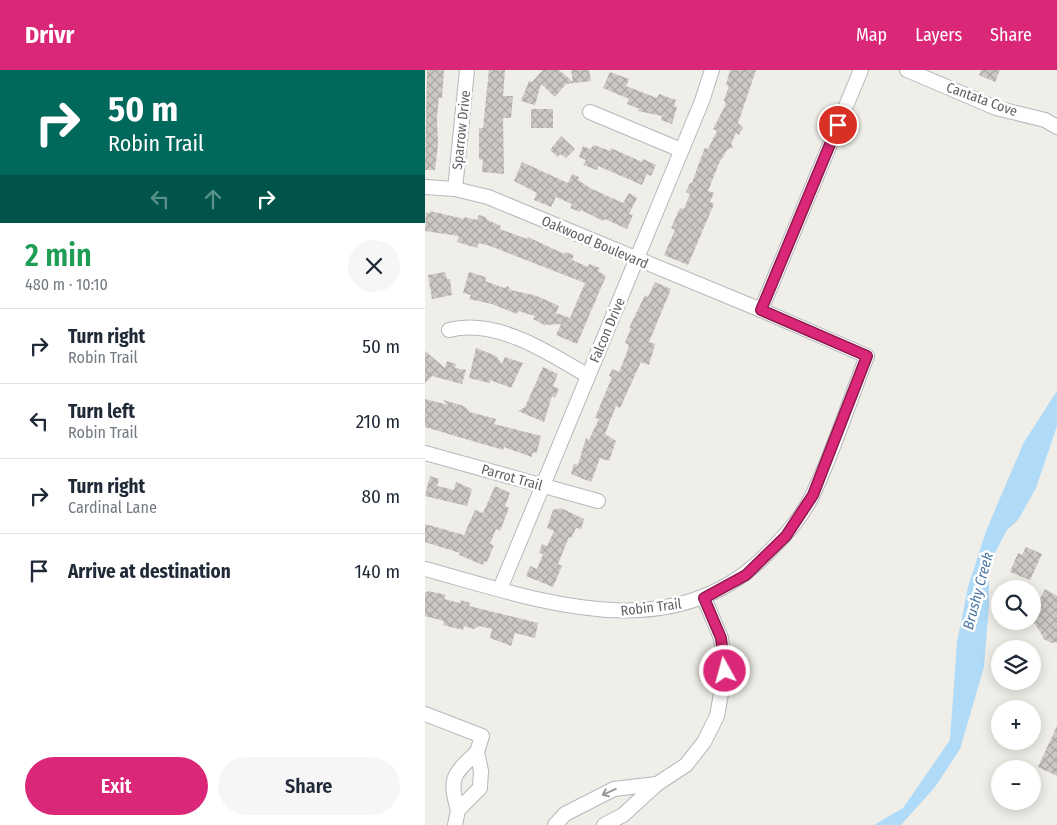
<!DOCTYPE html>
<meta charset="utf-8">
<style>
:root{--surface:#fff;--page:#f6f6f7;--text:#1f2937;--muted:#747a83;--line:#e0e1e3;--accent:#db2777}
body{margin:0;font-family:"Fira Sans Condensed",sans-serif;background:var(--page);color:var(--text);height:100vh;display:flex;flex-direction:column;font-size:19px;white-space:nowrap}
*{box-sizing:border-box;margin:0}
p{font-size:16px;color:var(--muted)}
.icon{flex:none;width:28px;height:28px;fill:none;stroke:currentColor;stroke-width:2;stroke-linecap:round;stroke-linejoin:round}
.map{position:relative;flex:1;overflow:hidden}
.sheet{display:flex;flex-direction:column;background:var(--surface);width:425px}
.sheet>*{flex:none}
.top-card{background:#00695c;color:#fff;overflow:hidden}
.tools{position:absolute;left:566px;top:510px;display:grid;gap:10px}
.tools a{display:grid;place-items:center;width:50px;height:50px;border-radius:50%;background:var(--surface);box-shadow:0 2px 12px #0003;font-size:25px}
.pin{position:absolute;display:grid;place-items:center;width:42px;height:42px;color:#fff;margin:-21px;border:2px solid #fff;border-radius:50%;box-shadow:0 1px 5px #0007}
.me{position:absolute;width:55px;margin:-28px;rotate:353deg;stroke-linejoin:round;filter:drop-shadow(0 0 4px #0008)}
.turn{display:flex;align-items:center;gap:18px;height:105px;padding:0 25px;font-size:22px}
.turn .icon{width:65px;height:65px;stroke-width:2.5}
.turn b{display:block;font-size:35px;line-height:42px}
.lanes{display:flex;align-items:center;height:48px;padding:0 25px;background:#0003;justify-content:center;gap:25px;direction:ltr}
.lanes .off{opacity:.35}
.round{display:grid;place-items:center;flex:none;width:52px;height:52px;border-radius:26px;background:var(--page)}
.head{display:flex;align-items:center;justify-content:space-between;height:85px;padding:0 25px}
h1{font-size:30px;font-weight:600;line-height:38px;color:#1e9e55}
.cta{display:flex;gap:10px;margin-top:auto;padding:10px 25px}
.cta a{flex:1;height:58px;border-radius:30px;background:var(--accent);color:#fff;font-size:20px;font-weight:600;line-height:58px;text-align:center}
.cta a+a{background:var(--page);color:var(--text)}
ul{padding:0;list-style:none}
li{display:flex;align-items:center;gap:15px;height:75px;padding:0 25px;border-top:1px solid var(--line)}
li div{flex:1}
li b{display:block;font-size:19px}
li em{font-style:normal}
header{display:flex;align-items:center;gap:30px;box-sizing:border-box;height:70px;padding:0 25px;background:var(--accent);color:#fff}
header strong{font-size:24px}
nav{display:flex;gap:28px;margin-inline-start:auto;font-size:18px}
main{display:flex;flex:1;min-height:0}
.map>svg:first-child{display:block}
.water{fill:#afdbf8}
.building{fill:url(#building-cross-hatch)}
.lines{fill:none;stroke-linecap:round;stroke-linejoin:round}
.minor-casing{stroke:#b5b8bb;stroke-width:16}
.minor{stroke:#fff;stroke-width:14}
.oneway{stroke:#979a9c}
.route-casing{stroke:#8e194d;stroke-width:12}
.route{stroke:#db2777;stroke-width:9}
.labels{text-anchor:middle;stroke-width:5;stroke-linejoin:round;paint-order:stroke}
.street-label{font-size:14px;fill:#5f6367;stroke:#fff}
.water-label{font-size:15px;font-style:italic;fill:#4976a2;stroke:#fff}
</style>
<header>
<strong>Drivr</strong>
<nav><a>Map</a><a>Layers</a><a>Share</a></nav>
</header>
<main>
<section class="sheet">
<div class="top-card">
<div class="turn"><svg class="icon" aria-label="right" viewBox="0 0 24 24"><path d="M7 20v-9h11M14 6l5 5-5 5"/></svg><div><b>50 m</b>Robin Trail</div></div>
<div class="lanes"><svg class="icon off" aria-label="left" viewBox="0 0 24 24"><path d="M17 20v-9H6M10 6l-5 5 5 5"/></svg><svg class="icon off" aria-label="ahead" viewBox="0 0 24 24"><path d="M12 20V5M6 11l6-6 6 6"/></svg><svg class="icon" aria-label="right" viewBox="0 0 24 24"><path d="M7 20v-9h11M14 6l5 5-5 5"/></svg></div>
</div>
<div class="head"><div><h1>2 min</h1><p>480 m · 10:10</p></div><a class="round"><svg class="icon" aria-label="close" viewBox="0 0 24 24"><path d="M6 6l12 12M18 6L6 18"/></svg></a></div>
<ul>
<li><svg class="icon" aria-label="right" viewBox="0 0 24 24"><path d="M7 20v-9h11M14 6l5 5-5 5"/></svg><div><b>Turn right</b><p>Robin Trail</p></div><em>50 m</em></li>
<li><svg class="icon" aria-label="left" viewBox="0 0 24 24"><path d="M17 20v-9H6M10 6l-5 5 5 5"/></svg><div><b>Turn left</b><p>Robin Trail</p></div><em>210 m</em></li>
<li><svg class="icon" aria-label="right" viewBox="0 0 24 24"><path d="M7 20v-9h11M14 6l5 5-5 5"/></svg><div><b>Turn right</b><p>Cardinal Lane</p></div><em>80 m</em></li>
<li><svg class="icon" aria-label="arrive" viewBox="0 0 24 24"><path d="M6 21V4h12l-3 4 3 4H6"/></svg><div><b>Arrive at destination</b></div><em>140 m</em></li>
</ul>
<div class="cta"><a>Exit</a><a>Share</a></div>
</section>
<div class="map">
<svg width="632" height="755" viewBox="0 0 632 755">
<defs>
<pattern id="building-cross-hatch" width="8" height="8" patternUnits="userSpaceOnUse" patternTransform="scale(1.25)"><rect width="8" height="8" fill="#ccc9c4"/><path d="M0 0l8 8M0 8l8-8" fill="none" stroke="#a9a7a3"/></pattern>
</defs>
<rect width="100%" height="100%" fill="#f0eee8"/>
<path class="water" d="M632 321V356L611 418 593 450 582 460 564 494V534L559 597 535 679 510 717 476 755H449L478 738 525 670 532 572 543 517 561 461 599 372Z"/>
<g class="building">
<path d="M2 0H19L17 28H14L12 47 13 75 10 100H0Z"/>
<path d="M64 0H80L78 26H88L86 48H78L79 104 57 102 58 90 54 89V58H58Z"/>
<path d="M118 0H134L148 12 146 0H164L166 11 141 14 130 27 116 14 110 35 96 31 104 11 107 12Z"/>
<path d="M305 0H331L313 53 318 58 314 65 311 63 306 74 308 77 302 80 294 93 283 121 289 123 285 132 289 134 263 195 239 185 250 160 246 158 255 138 259 139 265 124 261 122 265 113H267L277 85 280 78 283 79 292 61 288 59 301 34 299 30 304 16 301 15Z"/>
<path d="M556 0H575L570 12 554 5Z"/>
<path d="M185 2 204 9 201 16 232 28 234 24 251 30 249 36 252 37 247 54 236 50 237 46 213 41 214 39 202 34 204 29 178 18Z"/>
<rect x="106" y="39" width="22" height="19"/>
<path d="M136 66 150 79 141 88 135 84 133 87 125 80Z"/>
<path d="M169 75 185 81 186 78 217 92 218 89 231 95 226 106 222 104 217 115 173 96 172 100 158 95 161 90 154 87 158 76 165 79Z"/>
<path d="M97 92 143 113 147 104 154 107 153 110 165 118 198 133 204 123 212 128 204 144 208 145 202 159 180 149 178 151 156 140 155 142 145 138 147 134 131 127 126 137 109 130 112 123 89 111Z"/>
<path d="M5 141 39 149V147L52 150 54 145 61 147V149L76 156 75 159 102 169 103 167 139 184 140 182 149 185 147 190 163 197 164 194 175 198 173 201 181 206 152 274 131 265 136 254 119 255 108 249 110 246 93 241 92 244 67 234 44 229 46 225 38 223 44 202 61 207 60 211 79 218 83 216 86 220 112 226 134 236 131 243 145 248 160 213 65 176 54 173 52 178 32 172 34 166 0 161 1 142 5 144Z"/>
<path d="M20 202 22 209H25L27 225 7 229 3 205Z"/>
<path d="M230 212 246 219 224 272 230 274 224 295 216 292 195 338 191 336 180 364 191 371 184 391 175 388 166 412 146 404 149 394 153 395 161 368 164 370 174 349 170 348 187 307 184 306 187 299 194 302 201 285 204 275 200 273 206 258H204L220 225 223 227Z"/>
<path d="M51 278 71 286 77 294 80 287 98 293 86 318 65 310V313L44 308Z"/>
<path d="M0 281 20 298 22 291 31 294 30 298 41 300 37 314 7 306 0 313Z"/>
<path d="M118 297 133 304 128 316 134 319 130 328 127 326 119 352 93 341 100 337Z"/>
<path d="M0 329 23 335 18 330 39 336 45 342 71 349 69 354 116 366 112 382 107 383V387L79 377 78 380 0 357Z"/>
<path d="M5 406 14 409 12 416 29 420 31 412 47 419 42 436 0 426Z"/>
<path d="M70 416 85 423 80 436 84 438 75 461 71 459 65 474 69 475 62 492 59 491 58 495 34 485 35 483 0 472V454L39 465 50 440 58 443Z"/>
<path d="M136 438 159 449 156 459 151 458 146 468 144 467 133 494 137 496 128 517 101 506 105 496 112 499 118 484 114 483 117 474 122 476 129 461 122 458 128 440Z"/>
<path d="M601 477 617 484 605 510 585 502 593 483 597 485Z"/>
<path d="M620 519 632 526V572L626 573 619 569 611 555 608 553V542Z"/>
<path d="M3 521 21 525 19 529 35 533 36 530 45 533 44 536 113 553 110 568 90 563 86 576 65 568 67 559 54 556 49 559 39 556 38 560 18 555 19 551 0 546V523Z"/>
<path d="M632 656V706L613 697Z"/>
</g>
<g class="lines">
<defs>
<g id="minor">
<path d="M482 0 571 38 620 50 632 57"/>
<path d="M165 42 256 80"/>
<path d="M0 117 30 119 63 127 336 240 442 286C424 332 409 380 388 424 377 448 358 468 340 486 244 581 112 529 0 499"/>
<path d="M30 119 42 0"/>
<path d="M336 240 436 0"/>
<path d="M24 260C71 248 123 282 163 306"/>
<path d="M0 383 173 431"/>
<path d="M75 519 277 31 287 0"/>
<path d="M0 644 57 666 52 682"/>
<path d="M52 682 56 701 55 718 33 740C23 707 29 704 52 682Z"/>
<path d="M30 755 33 740"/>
<path d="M130 755 140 744 189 719 232 714"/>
<path d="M179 755 198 745 232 714 261 695 279 672 292 646 300 601 296 568 279 528"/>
</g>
</defs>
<use href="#minor" class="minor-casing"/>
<use href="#minor" class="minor"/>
</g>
<defs><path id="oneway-shaft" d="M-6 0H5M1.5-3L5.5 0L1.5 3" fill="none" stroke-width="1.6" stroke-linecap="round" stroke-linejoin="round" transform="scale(1.25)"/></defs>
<use class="oneway" href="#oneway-shaft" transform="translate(184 722) rotate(156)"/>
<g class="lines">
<defs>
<path id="route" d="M300 601 296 568 279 528 321 505 361 466 388 425 442 286 336 240 413 55"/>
</defs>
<use href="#route" class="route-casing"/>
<use href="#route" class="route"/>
</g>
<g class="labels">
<g class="street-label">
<text transform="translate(557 29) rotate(20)" y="5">Cantata Cove</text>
<text transform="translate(36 60) rotate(-84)" y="5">Sparrow Drive</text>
<text transform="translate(170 172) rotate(23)" y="5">Oakwood Boulevard</text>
<text transform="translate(182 260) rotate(-67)" y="5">Falcon Drive</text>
<text transform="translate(87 407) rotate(16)" y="5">Parrot Trail</text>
<text transform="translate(226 537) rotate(-7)" y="5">Robin Trail</text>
</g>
<g class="water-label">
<text transform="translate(553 521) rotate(-75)" y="5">Brushy Creek</text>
</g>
</g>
</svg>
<div class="tools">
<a><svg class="icon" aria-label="search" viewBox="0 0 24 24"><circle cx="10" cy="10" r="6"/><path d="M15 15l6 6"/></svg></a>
<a><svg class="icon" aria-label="layers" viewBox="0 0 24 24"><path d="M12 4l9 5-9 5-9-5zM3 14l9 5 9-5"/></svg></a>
<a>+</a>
<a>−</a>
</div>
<div class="pin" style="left:413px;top:55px;background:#d93025"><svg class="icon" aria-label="arrive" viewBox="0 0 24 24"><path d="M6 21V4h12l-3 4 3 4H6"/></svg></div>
<svg class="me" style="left:300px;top:601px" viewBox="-20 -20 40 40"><circle r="17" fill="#db2777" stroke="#fff" stroke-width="3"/><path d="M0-11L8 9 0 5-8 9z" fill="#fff"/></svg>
</div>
</main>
